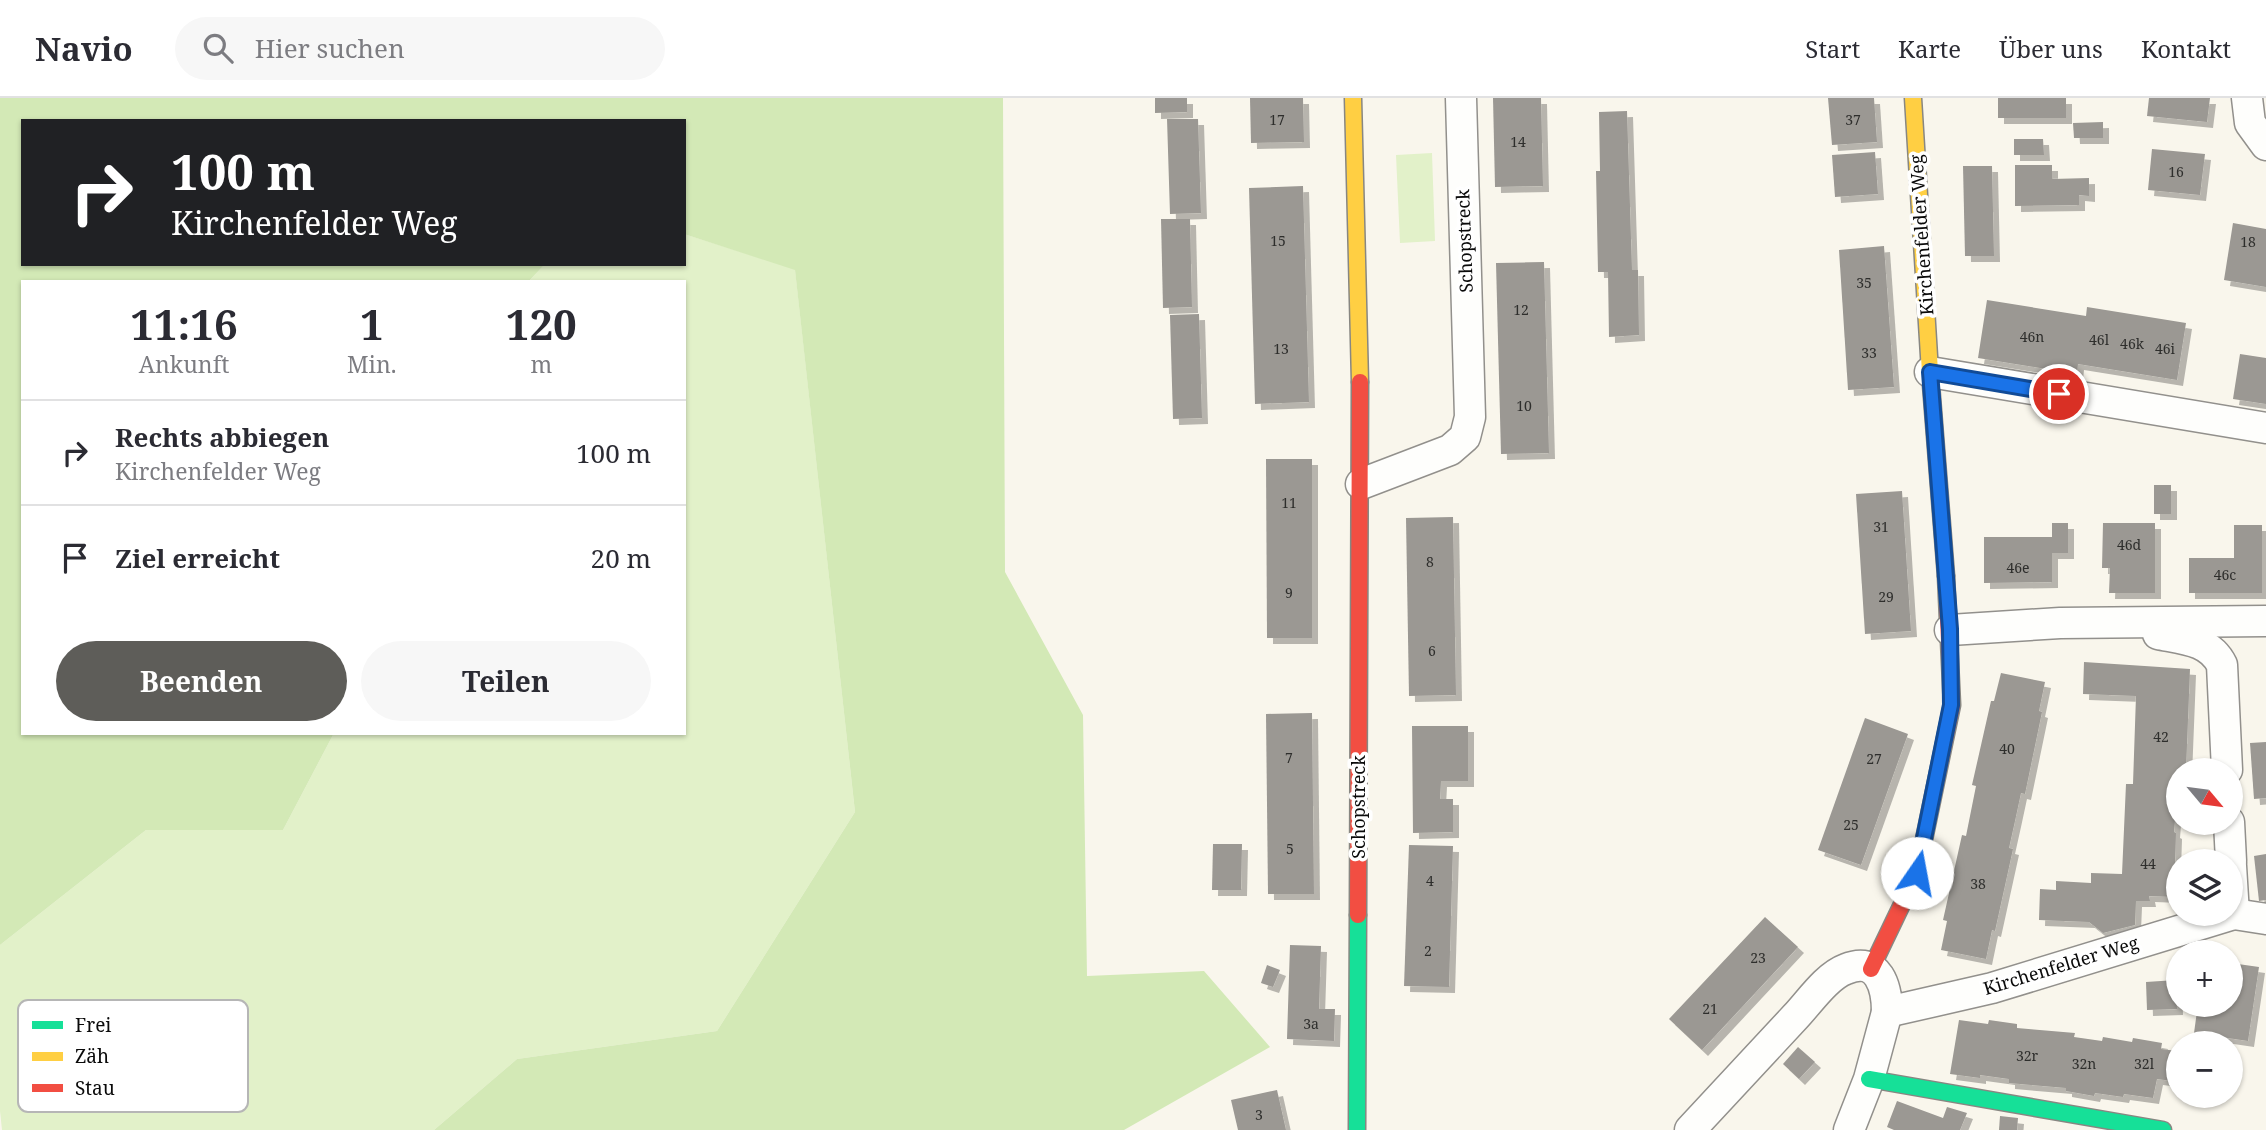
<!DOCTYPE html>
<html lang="de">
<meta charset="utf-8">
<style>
:root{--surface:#fff;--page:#f7f7f7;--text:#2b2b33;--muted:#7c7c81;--line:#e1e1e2;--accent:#5e5d59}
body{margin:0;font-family:"Noto Serif",serif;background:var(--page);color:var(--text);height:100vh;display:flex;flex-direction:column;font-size:26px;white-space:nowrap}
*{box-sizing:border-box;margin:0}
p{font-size:23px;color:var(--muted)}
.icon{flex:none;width:38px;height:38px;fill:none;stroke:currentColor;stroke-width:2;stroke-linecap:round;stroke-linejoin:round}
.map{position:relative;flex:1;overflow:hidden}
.sheet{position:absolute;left:21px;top:182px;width:665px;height:455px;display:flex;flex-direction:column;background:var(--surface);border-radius:0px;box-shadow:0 2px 5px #0004}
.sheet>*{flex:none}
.hud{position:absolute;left:21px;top:21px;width:665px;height:147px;border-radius:0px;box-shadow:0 2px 5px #0004;background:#202124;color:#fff;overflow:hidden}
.needle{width:46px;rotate:119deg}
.buttons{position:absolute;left:2166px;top:660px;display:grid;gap:14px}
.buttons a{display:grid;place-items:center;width:77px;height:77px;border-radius:50%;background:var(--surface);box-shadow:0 2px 5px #0004;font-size:35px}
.pin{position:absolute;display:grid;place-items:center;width:60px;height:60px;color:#fff;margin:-30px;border:4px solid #fff;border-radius:50%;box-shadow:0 2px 7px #0007}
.me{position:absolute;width:77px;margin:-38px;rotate:12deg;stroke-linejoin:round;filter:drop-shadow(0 0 5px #0008)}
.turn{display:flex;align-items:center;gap:24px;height:147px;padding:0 35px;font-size:32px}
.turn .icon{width:91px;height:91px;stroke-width:2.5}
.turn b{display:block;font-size:49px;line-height:60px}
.eta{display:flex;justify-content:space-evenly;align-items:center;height:119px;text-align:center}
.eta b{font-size:42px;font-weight:700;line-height:49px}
.action{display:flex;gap:14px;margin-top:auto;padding:14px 35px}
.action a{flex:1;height:80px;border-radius:42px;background:var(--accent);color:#fff;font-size:28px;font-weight:700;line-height:80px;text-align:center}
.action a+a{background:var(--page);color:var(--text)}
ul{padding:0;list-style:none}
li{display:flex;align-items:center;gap:21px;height:105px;padding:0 35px;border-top:2px solid var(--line)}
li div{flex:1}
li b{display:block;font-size:26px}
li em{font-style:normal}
header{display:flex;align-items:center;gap:42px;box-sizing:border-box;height:98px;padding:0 35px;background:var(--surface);border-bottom:2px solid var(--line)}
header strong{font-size:33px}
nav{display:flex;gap:38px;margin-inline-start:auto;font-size:24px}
.search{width:490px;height:63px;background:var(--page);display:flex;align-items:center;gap:18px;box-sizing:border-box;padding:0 24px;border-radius:38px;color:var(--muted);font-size:26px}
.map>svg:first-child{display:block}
.green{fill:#e2f1c9}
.forest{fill:#d3e9b6}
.building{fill:#9b9893;filter:url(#shadow)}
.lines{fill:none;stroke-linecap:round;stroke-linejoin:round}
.street-casing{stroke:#92908c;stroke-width:33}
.fast-casing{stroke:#888782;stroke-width:19}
.slow-casing{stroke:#888782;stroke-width:19}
.jam-casing{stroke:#888782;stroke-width:19}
.street{stroke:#fefefc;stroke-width:30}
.fast{stroke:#16e098;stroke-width:16}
.slow{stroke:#ffcf43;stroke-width:16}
.jam{stroke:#f24e42;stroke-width:16}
.route-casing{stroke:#114b97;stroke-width:18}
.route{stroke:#1a73e8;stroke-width:12}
.labels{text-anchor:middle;stroke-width:7;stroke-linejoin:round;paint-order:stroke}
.number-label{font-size:14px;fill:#2e2e2c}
.street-label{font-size:18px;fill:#0a0a0a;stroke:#fff}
.key{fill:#fff;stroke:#b6b6b6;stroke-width:2}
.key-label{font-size:19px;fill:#0a0a0a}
</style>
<header>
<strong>Navio</strong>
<div class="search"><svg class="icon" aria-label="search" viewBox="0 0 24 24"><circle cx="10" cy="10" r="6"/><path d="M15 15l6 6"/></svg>Hier suchen</div>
<nav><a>Start</a><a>Karte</a><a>Über uns</a><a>Kontakt</a></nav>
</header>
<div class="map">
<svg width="2266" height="1032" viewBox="0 0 2266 1032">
<defs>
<filter id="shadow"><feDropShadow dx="6" dy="6" stdDeviation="0" flood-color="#0004"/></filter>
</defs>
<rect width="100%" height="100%" fill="#f9f6ec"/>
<g class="green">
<path d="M1432 55 1435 143 1400 145 1396 57Z"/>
<path d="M684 136 795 171 855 714 717 933 517 961 434 1032H2L0 1013V847L146 732H283L334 635H684V184H528L545 166H684Z"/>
</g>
<path class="forest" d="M0 0H1003L1005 474 1083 617 1087 878 1204 873 1270 949 1124 1032H434L517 961 717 933 855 714 795 172 684 136V23H23V166H545L528 184H23V635H334L283 732H146L0 847Z"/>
<g class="building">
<path d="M1155 0H1187V14L1155 15Z"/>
<path d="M1250 0H1303L1304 44 1251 45Z"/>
<path d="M1493 0H1541L1543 88 1495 89Z"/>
<path d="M1828 0H1874L1877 44 1832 47Z"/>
<rect x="1998" y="0" width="68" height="20"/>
<path d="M2149 0H2210L2207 24 2147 18Z"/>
<path d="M1627 13 1632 172H1638L1639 237 1609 239 1608 174H1598L1596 73H1600L1599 14Z"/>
<path d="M1167 21H1198L1201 115 1170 116Z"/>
<path d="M2103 24V40H2074L2073 25Z"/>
<path d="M2014 41H2043L2044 57H2014Z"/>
<path d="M2152 51 2205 56 2200 97 2148 92Z"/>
<path d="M1875 54 1878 96 1835 99 1832 57Z"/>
<path d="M2015 67H2052V81L2089 80V98L2079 97V107L2015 108Z"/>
<path d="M1963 68H1992L1994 158H1965Z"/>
<path d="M1303 88 1309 304 1255 306 1249 90Z"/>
<path d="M1161 121H1190L1192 209 1163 210Z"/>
<path d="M2233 125 2266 131V189L2224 182Z"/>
<path d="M1884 148 1894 289 1848 292 1839 152Z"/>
<path d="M1544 164 1549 355 1501 356 1496 165Z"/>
<path d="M1987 202 2086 218 2087 209 2186 225 2177 282 2078 266 2077 276 1978 260Z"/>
<path d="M1199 216 1202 320 1173 321 1170 217Z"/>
<path d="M2240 256 2266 260V306L2233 301Z"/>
<path d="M1266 361H1312V540H1267Z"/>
<rect x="2154" y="387" width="17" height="29"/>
<path d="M1902 393 1911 533 1865 536 1856 396Z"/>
<path d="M1453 419 1456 597 1409 598 1406 420Z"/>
<path d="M2052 425H2068V455H2052V484L1984 485V439H2052Z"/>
<path d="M2103 425H2155V495H2109L2110 470H2102Z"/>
<path d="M2234 427H2262V495H2189V460H2234Z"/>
<path d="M2084 564 2190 571 2186 672H2179L2174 734 2176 735 2174 799 2149 798 2150 803H2136L2135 827 2103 835 2089 824 2039 822 2040 791 2056 792V783L2091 785V775L2122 776 2126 686H2133L2136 598 2083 596Z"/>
<path d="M2001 575 2045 584 2039 613 2042 614 2025 696 2021 695 2015 723 2009 750 2013 751 1995 833 1992 832 1986 861 1941 852 1947 823 1943 822 1962 737 1966 738 1976 688 1972 687 1991 603H1994Z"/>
<path d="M1312 615 1314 796H1268L1266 616Z"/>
<path d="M1865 620 1908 636 1861 767 1818 752Z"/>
<path d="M1412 628H1468V683H1441L1440 701H1453V734L1413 735Z"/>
<path d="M2266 644V700L2254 701 2250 645Z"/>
<path d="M1213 746H1242L1241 792H1212Z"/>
<path d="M1409 747 1453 748 1449 889 1404 888Z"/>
<path d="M2266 756V802L2259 803 2254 758Z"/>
<path d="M1765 819 1798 849 1702 952 1669 921Z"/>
<path d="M1290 847 1321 848 1319 911H1335L1334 943 1287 941Z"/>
<path d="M2231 865 2259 869 2248 943 2194 935 2198 906H2231Z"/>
<path d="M1267 867 1280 872 1273 889 1261 885Z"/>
<path d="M2176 882 2177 911 2147 912 2146 884Z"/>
<path d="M1959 922 1988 926 1989 922 2017 926V930L2075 935 2074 939 2102 943 2103 939 2132 944 2133 940 2162 945 2161 951 2177 953 2172 983 2157 981 2153 1000 2124 996 2123 999 2095 995 2094 998 2066 993V990L2009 985V981L1980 977V980L1950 976Z"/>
<path d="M1798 949 1815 964 1799 981 1783 966Z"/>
<path d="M1277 992 1286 1032H1238L1231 1002Z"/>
<path d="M1897 1003 1943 1020 1947 1009 1967 1015 1960 1032H1894L1887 1029Z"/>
<path d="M2000 1018 2018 1020 2017 1032H1999Z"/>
</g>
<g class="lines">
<defs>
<g id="street">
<path d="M2247 0 2250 25 2266 47"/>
<path d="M1930 274 2266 330"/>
<path d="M1361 386 1450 352 1465 339 1470 319 1461 0"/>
<path d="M1950 532 2060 525 2266 523"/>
<path d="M2158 536C2183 541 2210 542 2222 567L2227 672"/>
<path d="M2229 724 2231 763"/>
<path d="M2234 816 2266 821"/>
<path d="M1690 1032C1725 994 1761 956 1796 918 1810 903 1827 878 1846 871 1879 857 1887 890 1887 914L1992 890 2234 816 2231 768"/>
<path d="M1849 1032 1869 981 1887 914"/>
</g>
<g id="fast">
<path d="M1869 981 2163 1032"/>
<path d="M1357 1032 1358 817"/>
</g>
<g id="slow">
<path d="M1353 0 1360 284"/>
<path d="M1913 0 1930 274 1946 478"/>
</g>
<g id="jam">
<path d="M1358 817 1360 284"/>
<path d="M1871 871 1917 775 1952 607 1946 478"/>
</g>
</defs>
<use href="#street" class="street-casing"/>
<use href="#fast" class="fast-casing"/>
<use href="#slow" class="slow-casing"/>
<use href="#jam" class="jam-casing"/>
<use href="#street" class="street"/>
<use href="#fast" class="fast"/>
<use href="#slow" class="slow"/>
<use href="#jam" class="jam"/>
</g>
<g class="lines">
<defs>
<path id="route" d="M1917 775 1951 607 1950 531 1930 274 2059 296"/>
</defs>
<use href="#route" class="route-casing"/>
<use href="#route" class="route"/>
</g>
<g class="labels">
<g class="number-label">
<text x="1277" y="27">17</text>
<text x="1853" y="27">37</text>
<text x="1518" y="49">14</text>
<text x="2176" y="79">16</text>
<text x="1278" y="148">15</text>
<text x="2248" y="149">18</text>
<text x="1864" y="190">35</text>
<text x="1521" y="217">12</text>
<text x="2032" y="244">46n</text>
<text x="2099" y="247">46l</text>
<text x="2132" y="251">46k</text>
<text x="1281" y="256">13</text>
<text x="2165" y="256">46i</text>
<text x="1869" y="260">33</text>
<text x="1524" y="313">10</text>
<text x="1289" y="410">11</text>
<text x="1881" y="434">31</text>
<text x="2129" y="452">46d</text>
<text x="1430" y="469">8</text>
<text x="2018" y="475">46e</text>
<text x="2225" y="482">46c</text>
<text x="1289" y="500">9</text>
<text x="1886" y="504">29</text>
<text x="1432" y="558">6</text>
<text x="2161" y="644">42</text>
<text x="2007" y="656">40</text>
<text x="1289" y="665">7</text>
<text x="1874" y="666">27</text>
<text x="1851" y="732">25</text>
<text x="1290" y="756">5</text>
<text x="2148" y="771">44</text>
<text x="1430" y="788">4</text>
<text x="1978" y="791">38</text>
<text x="1428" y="858">2</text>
<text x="1758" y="865">23</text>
<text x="1710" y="916">21</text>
<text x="1311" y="931">3a</text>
<text x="2027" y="963">32r</text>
<text x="2084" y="971">32n</text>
<text x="2144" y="971">32l</text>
<text x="1259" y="1022">3</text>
</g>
<g class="street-label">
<text transform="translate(1922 137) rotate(-94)" y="6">Kirchenfelder Weg</text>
<text transform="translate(1465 143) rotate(-92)" y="6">Schopstreck</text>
<text transform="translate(1359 709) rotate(-90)" y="6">Schopstreck</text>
<text transform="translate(2061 868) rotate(-17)" y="6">Kirchenfelder Weg</text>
</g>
</g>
<rect x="18" y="902" width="230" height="112" rx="10" class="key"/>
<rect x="32" y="923" width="31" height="8" fill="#16e098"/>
<rect x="32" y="954" width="31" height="9" fill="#ffcf43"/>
<rect x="32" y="986" width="31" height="8" fill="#f24e42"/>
<g class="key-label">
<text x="75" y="934">Frei</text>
<text x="75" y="965">Zäh</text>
<text x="75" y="997">Stau</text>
</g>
</svg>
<div class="buttons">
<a><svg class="needle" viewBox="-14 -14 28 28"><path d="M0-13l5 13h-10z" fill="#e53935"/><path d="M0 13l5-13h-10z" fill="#7c7c81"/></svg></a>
<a><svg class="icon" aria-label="layers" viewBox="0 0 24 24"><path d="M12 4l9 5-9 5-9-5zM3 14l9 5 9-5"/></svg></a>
<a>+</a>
<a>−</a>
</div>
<div class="pin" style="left:2059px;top:296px;background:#d93025"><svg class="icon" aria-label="arrive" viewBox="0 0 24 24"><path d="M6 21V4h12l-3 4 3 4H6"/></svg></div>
<svg class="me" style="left:1917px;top:775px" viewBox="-20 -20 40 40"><circle r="19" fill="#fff"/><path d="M0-13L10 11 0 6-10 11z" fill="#1a73e8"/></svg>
<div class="hud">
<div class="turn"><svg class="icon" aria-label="right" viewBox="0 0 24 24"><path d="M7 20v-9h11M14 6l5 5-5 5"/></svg><div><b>100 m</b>Kirchenfelder Weg</div></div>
</div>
<section class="sheet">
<div class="eta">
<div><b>11:16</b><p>Ankunft</p></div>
<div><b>1</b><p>Min.</p></div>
<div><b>120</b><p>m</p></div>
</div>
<ul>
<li><svg class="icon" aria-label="right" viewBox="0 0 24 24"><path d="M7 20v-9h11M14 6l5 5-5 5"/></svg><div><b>Rechts abbiegen</b><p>Kirchenfelder Weg</p></div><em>100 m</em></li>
<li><svg class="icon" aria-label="arrive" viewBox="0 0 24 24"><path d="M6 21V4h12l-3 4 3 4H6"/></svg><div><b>Ziel erreicht</b></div><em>20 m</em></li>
</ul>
<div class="action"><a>Beenden</a><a>Teilen</a></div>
</section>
</div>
